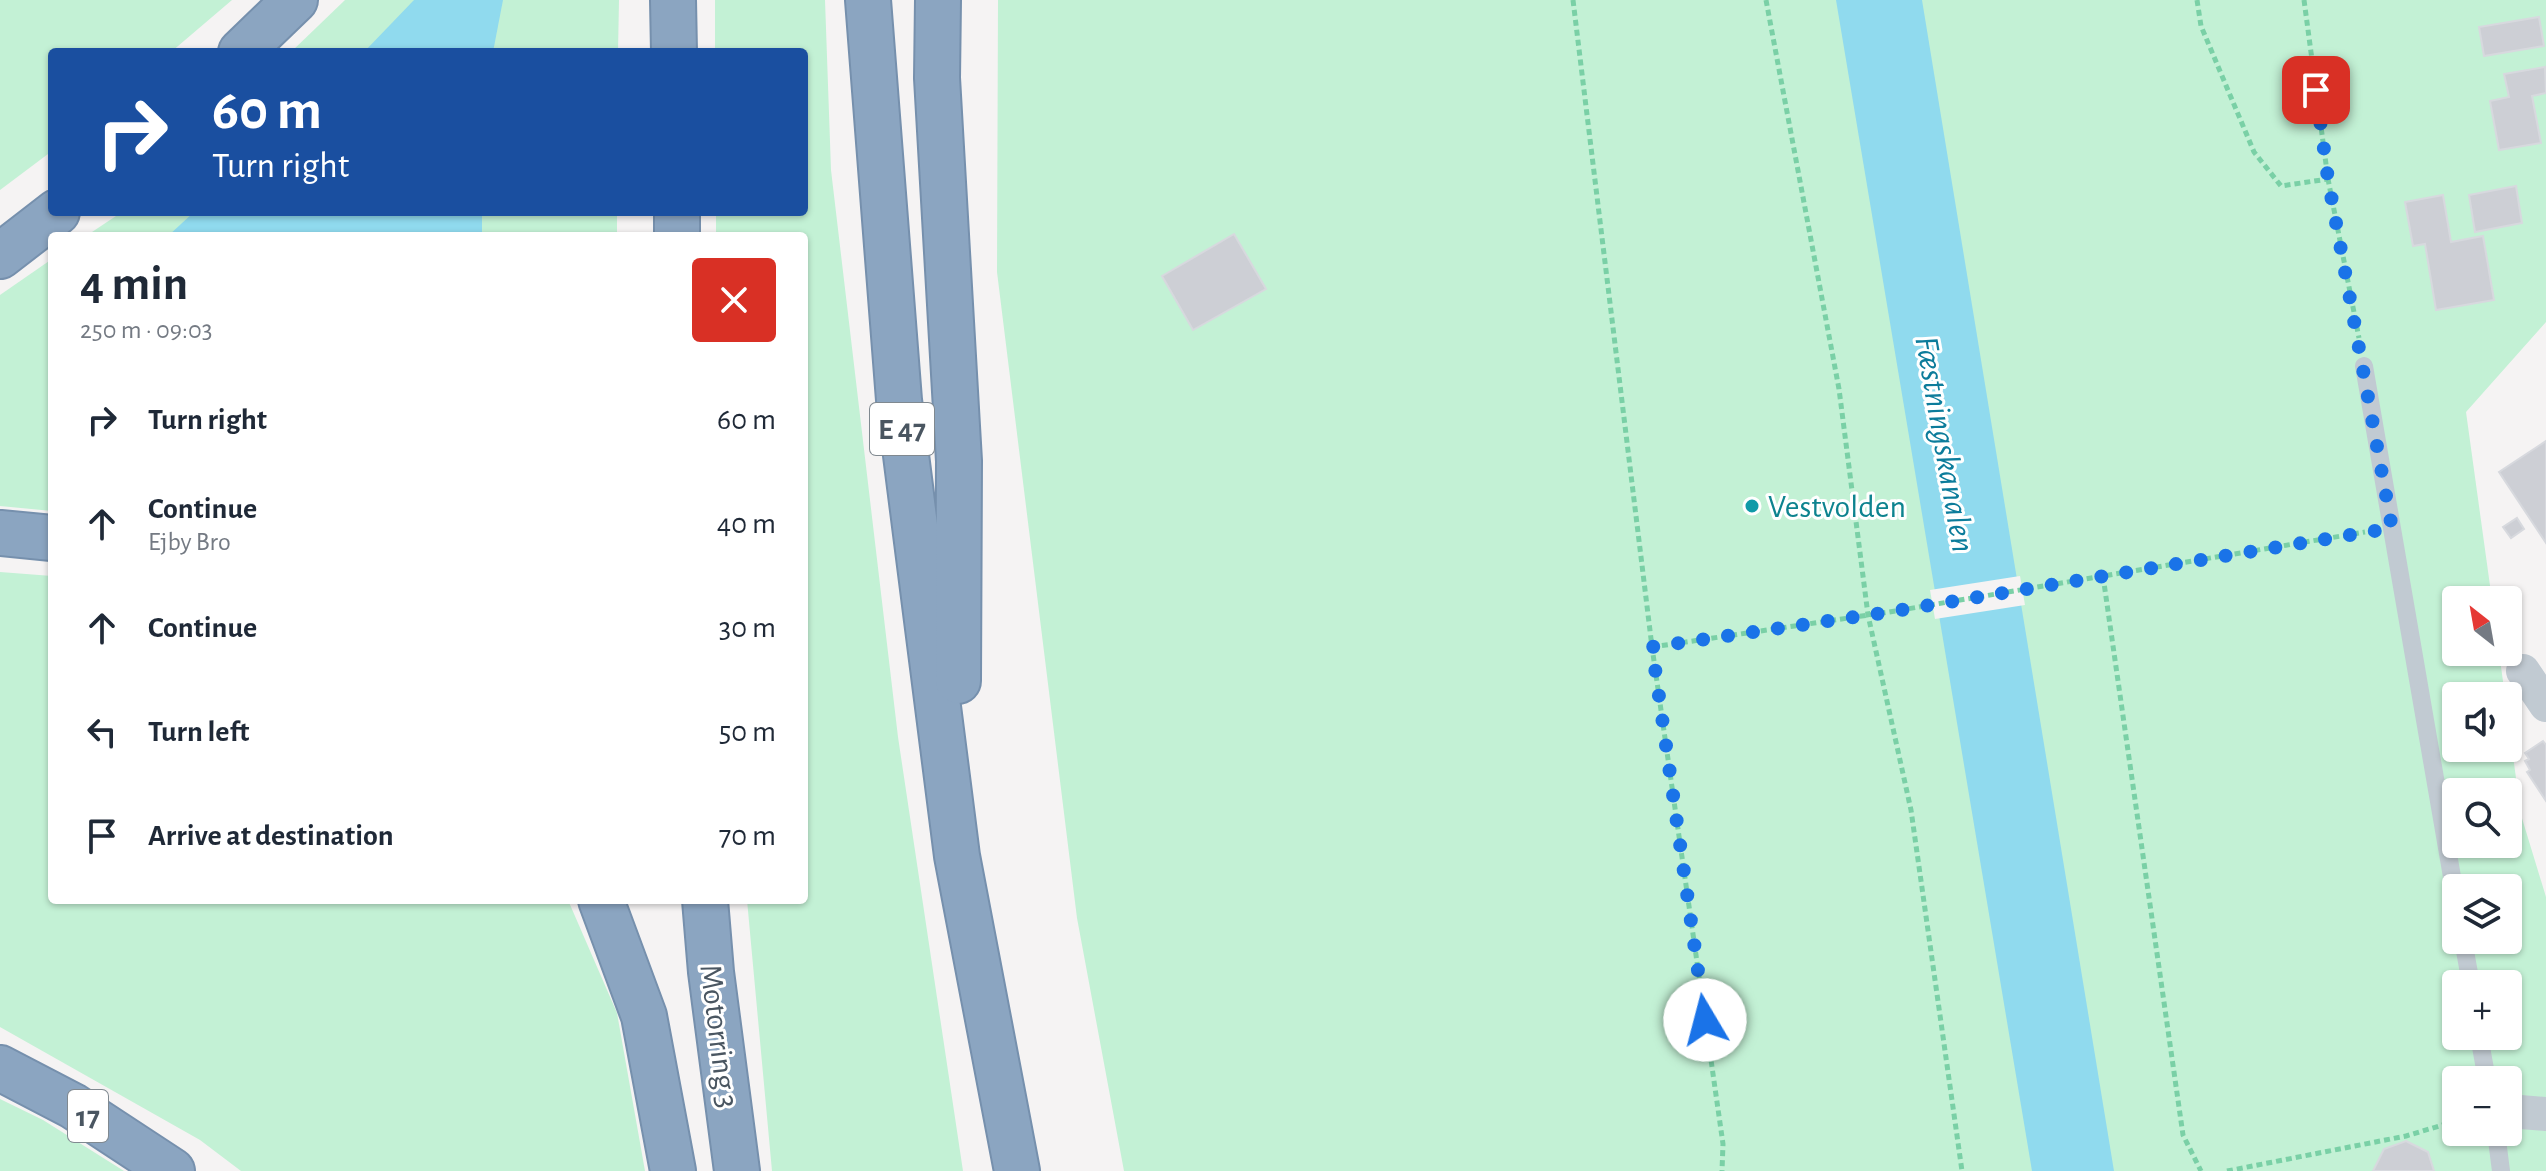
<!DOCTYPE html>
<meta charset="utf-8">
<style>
:root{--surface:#fff;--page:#f6f6f7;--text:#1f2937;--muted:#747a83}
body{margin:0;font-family:"Alegreya Sans",sans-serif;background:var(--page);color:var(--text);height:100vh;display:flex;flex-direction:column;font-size:30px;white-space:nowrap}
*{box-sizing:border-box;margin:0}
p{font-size:26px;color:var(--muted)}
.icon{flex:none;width:44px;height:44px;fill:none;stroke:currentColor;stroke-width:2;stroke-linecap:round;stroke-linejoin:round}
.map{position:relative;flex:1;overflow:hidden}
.sheet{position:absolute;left:48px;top:232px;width:760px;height:672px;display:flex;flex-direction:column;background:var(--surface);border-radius:8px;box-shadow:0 2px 6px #0004}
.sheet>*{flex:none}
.top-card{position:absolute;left:48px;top:48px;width:760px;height:168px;border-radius:8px;box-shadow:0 2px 6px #0004;background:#1a4fa0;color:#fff;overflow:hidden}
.needle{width:52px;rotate:329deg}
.tools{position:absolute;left:2442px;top:586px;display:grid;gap:16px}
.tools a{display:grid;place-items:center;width:80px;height:80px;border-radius:8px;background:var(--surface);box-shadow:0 2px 6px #0004;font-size:40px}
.pin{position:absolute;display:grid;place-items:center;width:68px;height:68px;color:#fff;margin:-34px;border-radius:16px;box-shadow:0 4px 12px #0006}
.me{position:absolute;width:88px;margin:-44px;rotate:352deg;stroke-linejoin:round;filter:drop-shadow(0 0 6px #0008)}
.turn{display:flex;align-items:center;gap:28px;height:168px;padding:0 32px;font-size:36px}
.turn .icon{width:104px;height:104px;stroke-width:2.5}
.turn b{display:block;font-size:56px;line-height:68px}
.round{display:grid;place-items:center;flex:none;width:84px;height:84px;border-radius:8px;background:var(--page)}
.overview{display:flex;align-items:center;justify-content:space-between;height:136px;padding:0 32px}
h1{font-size:48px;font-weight:600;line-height:60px}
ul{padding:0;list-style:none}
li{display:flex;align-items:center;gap:24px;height:104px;padding:0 32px}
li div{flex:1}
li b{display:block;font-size:30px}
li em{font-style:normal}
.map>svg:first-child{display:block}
.green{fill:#c3f1d5;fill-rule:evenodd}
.water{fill:#90daee}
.pier{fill:#f5f3f3}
.building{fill:#cdcfd5;stroke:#d7d9de;stroke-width:2}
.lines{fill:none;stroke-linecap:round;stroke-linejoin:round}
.highway-casing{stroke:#7690ad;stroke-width:48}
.path{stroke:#7ad0a6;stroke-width:5;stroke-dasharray:6 4;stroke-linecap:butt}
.lane{stroke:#c1cad2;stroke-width:18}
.street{stroke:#c1cad2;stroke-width:34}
.highway{stroke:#8ba5c1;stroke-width:44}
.route{stroke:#1a73e8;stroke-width:14;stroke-dasharray:0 25.2}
.culture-dot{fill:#0f9aa8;stroke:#fff;stroke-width:3}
.labels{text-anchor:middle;stroke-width:6;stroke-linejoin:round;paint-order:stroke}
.shield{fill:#fff;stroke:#808990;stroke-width:2}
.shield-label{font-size:30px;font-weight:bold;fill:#4a5661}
.culture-label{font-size:32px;fill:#0d838f;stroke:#fff;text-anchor:start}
.street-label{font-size:32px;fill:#4a5661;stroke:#fff}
.water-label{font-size:34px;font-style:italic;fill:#0c7c9b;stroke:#fff}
</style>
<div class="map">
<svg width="2546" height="1171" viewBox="0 0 2546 1171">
<rect width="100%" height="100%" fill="#f5f3f3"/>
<g class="green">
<path d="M0 0H232L171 52H52V151L0 190Z"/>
<path d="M345 0H619L618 52H291Z"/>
<path d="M715 0H825L831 170 898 737 963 1171H772L747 900H804V236H716V212H804V52H715Z"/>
<path d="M998 0H2546V322L2466 412 2492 600H2456V652H2499L2505 696H2456V748H2508V719L2521 815 2546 897V1171H1124L1077 918 997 272ZM2456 792H2508V844H2456ZM2456 888H2508V940H2456ZM2456 984H2508V1036H2456ZM2456 1080H2508V1132H2456Z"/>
<path d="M122 212H617V236H86Z"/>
<path d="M52 259V511L0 506V295Z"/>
<path d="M0 572 52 576V900H568L617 1013 645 1171H241L200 1140 0 1027Z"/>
<path d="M0 1099 43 1120 124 1171H0Z"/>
</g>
<g class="water">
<path d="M414 0H503L493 52H364Z"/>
<path d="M1836 0H1922L2114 1171H2032Z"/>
<path d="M194 212H482V236H168Z"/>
</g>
<path class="pier" d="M2020 576 2025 605 1935 619 1930 590Z"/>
<g class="building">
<path d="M2539 17 2544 46 2484 56 2479 27Z"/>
<path d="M2545 67 2546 93 2532 96 2541 143 2499 150 2490 101 2509 97 2504 74Z"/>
<path d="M2516 186 2522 223 2475 232 2469 195Z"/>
<path d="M2443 195 2451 242 2483 236 2494 300 2436 310 2425 244 2413 246 2405 202Z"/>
<path d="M1234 234 1266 289 1193 330 1162 276Z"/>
<path d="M2546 441V543L2499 472Z"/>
<path d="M2517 518 2524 529 2511 538 2503 527Z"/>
<path d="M2543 741 2546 745V801L2527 772 2530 770 2525 761 2529 759 2525 753Z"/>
<path d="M2406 1141 2428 1152 2434 1171H2373L2384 1149Z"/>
</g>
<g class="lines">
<defs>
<g id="highway">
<path d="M673 0 674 52"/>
<path d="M868 0 899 400 957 856 1017 1171"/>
<path d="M938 0 937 78 959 461 958 681"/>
<path d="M241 52 295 0"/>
<path d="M677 212V236"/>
<path d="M0 256 57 212"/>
<path d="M0 533 52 538"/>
<path d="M601 900 644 1016 673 1171"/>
<path d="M705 900 711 972 737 1171"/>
<path d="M0 1068 73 1106 172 1171"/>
</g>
</defs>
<use href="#highway" class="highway-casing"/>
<g class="path">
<path d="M1573 0 1652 647 1723 1144 1722 1171"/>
<path d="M1766 0 1839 389 1868 615 1911 810 1962 1171"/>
<path d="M2197 0 2201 26 2254 152 2281 186 2328 179"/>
<path d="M2304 0 2328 179 2359 338"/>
<path d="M2103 576 2183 1135 2201 1171"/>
<path d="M1652 647 1889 612 2365 532"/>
<path d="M2227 1171 2406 1136 2456 1121"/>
</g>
<g class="lane">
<path d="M2364 366 2456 900"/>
<path d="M2463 940 2471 984"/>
<path d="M2479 1036 2487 1080"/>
<path d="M2496 1132 2501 1171"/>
</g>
<g class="street">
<path d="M2523 671 2546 705"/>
<path d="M2508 1111 2546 1114"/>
</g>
<use href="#highway" class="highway"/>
</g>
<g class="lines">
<path class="route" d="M1705 1020 1652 647 1889 612 2392 528 2328 179 2316 90"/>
</g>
<circle class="culture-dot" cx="1752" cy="506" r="8"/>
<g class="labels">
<g class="shield">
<rect x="870" y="403" width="64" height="52" rx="6"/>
<rect x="68" y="1090" width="40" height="52" rx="6"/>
</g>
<g class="shield-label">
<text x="902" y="439">E 47</text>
<text x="88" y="1126">17</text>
</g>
<g class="culture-label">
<text x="1768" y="517">Vestvolden</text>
</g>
<g class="street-label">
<text transform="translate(720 1036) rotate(83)" y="11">Motorring 3</text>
</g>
<g class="water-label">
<text transform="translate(1946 444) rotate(80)" y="12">Fæstningskanalen</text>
</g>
</g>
</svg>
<div class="tools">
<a><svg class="needle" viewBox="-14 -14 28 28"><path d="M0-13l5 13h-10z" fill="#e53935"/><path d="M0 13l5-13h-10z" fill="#747a83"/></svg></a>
<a><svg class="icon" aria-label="sound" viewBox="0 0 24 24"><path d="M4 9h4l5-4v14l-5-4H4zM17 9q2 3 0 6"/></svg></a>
<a><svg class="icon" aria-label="search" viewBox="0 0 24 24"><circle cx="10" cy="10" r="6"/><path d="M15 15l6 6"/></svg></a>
<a><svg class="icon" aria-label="layers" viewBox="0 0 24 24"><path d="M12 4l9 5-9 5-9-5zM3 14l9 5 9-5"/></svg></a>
<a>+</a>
<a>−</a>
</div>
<div class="pin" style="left:2316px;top:90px;background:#d93025"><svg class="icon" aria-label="arrive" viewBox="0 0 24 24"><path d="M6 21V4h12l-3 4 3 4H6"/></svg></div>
<svg class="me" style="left:1705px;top:1020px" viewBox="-20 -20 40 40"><circle r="19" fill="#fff"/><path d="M0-13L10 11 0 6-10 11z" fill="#1a73e8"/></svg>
<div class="top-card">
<div class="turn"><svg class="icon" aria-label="right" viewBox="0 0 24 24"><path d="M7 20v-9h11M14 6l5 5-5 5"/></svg><div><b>60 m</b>Turn right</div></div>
</div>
<section class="sheet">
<div class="overview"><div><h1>4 min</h1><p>250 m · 09:03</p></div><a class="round" style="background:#d93025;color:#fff"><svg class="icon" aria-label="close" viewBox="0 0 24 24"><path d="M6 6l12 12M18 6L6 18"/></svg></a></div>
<ul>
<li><svg class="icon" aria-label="right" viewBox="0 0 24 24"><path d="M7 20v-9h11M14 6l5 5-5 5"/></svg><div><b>Turn right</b></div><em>60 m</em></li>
<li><svg class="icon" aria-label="ahead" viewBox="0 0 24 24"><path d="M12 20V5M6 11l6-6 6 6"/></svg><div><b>Continue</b><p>Ejby Bro</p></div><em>40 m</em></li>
<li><svg class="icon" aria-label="ahead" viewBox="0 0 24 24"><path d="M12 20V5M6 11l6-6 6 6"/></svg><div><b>Continue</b></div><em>30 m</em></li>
<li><svg class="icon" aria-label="left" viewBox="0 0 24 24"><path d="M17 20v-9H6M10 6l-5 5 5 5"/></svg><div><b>Turn left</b></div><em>50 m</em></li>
<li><svg class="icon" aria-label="arrive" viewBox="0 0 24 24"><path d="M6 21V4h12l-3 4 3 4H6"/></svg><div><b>Arrive at destination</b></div><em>70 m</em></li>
</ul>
</section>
</div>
